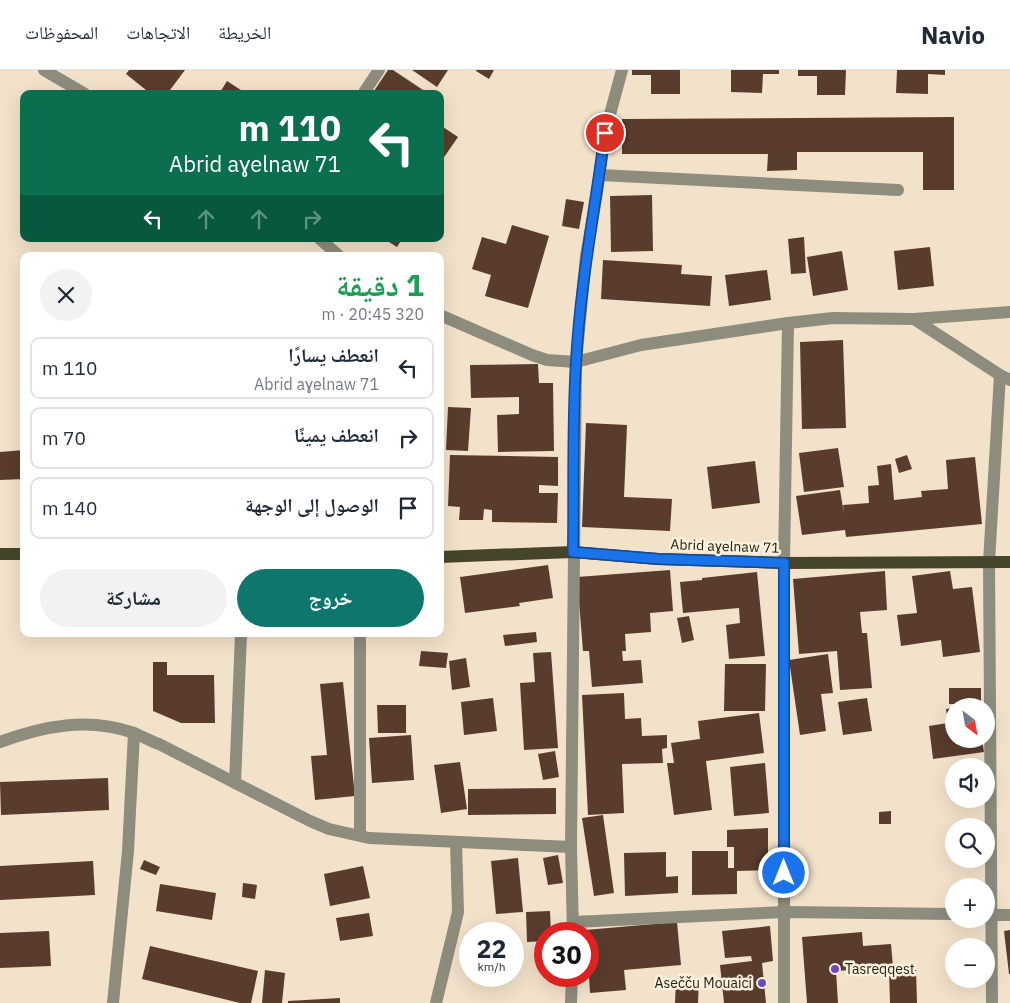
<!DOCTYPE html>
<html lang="ar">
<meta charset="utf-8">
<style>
:root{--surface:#fff;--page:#f2f2f3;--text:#1f2937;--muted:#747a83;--line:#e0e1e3;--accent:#0f766e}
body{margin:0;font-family:"IBM Plex Sans","Noto Naskh Arabic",sans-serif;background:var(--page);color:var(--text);direction:rtl;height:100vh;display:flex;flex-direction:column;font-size:19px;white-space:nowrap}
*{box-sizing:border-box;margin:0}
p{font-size:16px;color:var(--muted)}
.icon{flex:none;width:28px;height:28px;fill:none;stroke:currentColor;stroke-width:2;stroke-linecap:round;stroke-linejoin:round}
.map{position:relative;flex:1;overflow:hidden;direction:ltr}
.drawer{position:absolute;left:20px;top:182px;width:424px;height:385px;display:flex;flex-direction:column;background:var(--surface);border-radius:10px;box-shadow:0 5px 20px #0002;direction:rtl}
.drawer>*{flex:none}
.hud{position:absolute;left:20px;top:20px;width:424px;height:152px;border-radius:10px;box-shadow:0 5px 20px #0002;direction:rtl;background:#0b6e4f;color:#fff;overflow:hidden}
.needle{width:32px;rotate:149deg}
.controls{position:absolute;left:945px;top:628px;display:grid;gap:10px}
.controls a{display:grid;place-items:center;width:50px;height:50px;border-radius:50%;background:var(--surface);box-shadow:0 5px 20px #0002;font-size:25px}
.speed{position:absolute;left:459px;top:852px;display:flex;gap:10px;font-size:25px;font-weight:700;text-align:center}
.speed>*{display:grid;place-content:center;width:65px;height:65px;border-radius:50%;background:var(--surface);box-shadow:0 5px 20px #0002;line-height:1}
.speed small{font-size:12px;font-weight:400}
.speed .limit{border:8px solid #d22;background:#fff;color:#111}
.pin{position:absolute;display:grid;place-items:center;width:42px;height:42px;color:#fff;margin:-21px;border:2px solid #fff;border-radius:50%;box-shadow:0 1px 5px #0007}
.me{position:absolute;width:55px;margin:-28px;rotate:0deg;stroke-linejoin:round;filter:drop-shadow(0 0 4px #0008)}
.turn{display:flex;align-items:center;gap:18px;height:105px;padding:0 20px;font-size:22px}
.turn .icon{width:65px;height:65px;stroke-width:2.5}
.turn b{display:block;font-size:35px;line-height:42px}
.lanes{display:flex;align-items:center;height:48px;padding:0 20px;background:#0003;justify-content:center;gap:25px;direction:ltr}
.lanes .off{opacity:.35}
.round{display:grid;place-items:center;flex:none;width:52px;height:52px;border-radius:26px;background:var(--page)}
.head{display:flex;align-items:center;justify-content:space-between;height:85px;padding:0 20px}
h1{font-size:30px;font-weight:700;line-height:38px;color:#1e9e55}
.cta{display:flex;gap:10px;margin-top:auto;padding:10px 20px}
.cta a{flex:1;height:58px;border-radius:30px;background:var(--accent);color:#fff;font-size:20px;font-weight:700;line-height:58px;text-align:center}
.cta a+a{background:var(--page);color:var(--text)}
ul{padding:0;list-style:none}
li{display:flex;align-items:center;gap:15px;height:62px;margin:0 10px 8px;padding:0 10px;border:2px solid var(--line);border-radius:10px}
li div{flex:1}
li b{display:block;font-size:19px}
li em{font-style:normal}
header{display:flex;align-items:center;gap:30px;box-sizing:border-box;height:70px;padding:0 25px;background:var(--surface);border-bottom:1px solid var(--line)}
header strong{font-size:24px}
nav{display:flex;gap:28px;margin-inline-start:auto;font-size:18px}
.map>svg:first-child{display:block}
.building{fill:#593c2d}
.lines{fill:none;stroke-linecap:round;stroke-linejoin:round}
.minor{stroke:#8d8c7d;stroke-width:12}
.major{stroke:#46452b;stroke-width:12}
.route-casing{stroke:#114b97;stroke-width:12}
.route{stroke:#1a73e8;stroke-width:9}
.poi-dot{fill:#694ac3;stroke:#fdf0dd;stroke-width:2}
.labels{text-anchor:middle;stroke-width:5;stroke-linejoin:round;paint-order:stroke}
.street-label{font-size:14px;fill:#262017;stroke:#fdf0dd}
.poi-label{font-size:14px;fill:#262017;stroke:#fdf0dd;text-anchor:start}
</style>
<header>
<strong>Navio</strong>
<nav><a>الخريطة</a><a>الاتجاهات</a><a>المحفوظات</a></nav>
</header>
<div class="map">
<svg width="1010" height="933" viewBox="0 0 1010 933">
<rect width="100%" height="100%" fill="#f3e2ca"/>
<g class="building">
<path d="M129 0H185L167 24H151L126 4Z"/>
<path d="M388 0H393L429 24H372Z"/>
<path d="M412 0H448L437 17Z"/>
<path d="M476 0H494L489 9 476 1Z"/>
<path d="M632 0H680V24H651V5H632Z"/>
<path d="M731 0H779V4H763L762 23 731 22Z"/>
<path d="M798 0H846L845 25H817V6H798Z"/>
<path d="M897 0H945V5L928 4V24L896 23Z"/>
<path d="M227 11 247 24H219Z"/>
<path d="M954 47V120H923V82H797V100L767 101 768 84H622V49Z"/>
<path d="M440 55 458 67 440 93Z"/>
<path d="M652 125 653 181 611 182 610 126Z"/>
<path d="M566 129 584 132 579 159 562 156Z"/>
<path d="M512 155 549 166 528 238 485 226 491 205 472 199 482 167 506 174Z"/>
<path d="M804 167 806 203 791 204 788 169Z"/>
<path d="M384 169H402L397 177Z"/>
<path d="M930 177 934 216 898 220 894 181Z"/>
<path d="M842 181 848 220 813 226 807 187Z"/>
<path d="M603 190 682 195 681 204 712 206 710 236 601 229Z"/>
<path d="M767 200 771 230 729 236 725 205Z"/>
<path d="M843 270 846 358 802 359 800 272Z"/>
<path d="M538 294 539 313H553L554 381 498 382 497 345 519 344V327L471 328 470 295Z"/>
<path d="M448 337 471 338 468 381 446 380Z"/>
<path d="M586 353 627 355 624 427 672 429 670 461 582 457Z"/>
<path d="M838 378 844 417 804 422 799 383Z"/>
<path d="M24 380V409L0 410V382Z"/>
<path d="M450 385 558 387V416L539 415V423H558L557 453 492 452V440L484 439 483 450H459L460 437 448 436Z"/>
<path d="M907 385 912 399 899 403 895 389Z"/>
<path d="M975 387 982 454 846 467 845 460 802 465 796 426 840 420 844 444 843 435 869 433 868 416 879 415 877 396 891 394 894 430 922 427 921 421 948 419 946 390Z"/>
<path d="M755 391 760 433 712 439 707 397Z"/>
<path d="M548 495 553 528 519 533 520 536 465 543 460 507Z"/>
<path d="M670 500 673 541 650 543 651 562 625 564 626 581H622L623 591 641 590 643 613 592 617 589 581H583L577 507Z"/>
<path d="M885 501 887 540 860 542 862 563H867L872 618 840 620 837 581 799 584 793 509Z"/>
<path d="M950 501 953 519 972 517 980 582 943 587 941 570 901 576 897 545 917 543 912 506Z"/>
<path d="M757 502 765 586 729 589 726 555 740 553 739 538 683 543 680 512 702 510V508Z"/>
<path d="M689 546 694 570 682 573 677 548Z"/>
<path d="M536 562 537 572 505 576 503 565Z"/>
<path d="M421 581 448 583 446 598 419 596Z"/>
<path d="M551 582 558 678 524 680 520 613 535 612 533 583Z"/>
<path d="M828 584 833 623 821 624 826 661 800 665 789 590Z"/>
<path d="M466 588 470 617 452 620 449 591Z"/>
<path d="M153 592H167V605H214L215 653H181L153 641Z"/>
<path d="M725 594H766L765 641H724Z"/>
<path d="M343 612 355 726 315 730 311 686 327 685 320 614Z"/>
<rect x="949" y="618" width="32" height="16"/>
<path d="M624 623 625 649 641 648 642 666 667 665V678L662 679 663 693 622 694 624 743 588 745 582 625Z"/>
<path d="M493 628 497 661 464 665 461 632Z"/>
<path d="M867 628 872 661 843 665 838 632Z"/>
<path d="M377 635H406V663H378Z"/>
<path d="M954 638V669H982L984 682 933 689 929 656 948 653 946 639Z"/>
<path d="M759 643 764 683 706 691 712 740 674 745 667 693H674L671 673 700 669 698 651Z"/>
<path d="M411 665 414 710 372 713 369 668Z"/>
<path d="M555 681 559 707 543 710 538 684Z"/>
<path d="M460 692 467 739 441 743 434 695Z"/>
<path d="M765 693 769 743 734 746 730 697Z"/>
<path d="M108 708 109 740 1 745 0 712Z"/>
<path d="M556 718V744L468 745V719Z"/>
<path d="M891 741V754H879V742Z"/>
<path d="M603 745 614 823 594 826 582 748Z"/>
<path d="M768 758V800L737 801V824L692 825V781H728V798H734V777H727V760Z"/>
<path d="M666 782V807L678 806V823L625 826 624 783Z"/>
<path d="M558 785 563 813 548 815 543 788Z"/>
<path d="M518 788 523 842 496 844 491 791Z"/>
<path d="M144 790 160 797 156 805 140 799Z"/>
<path d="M93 791 95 825 0 830V796Z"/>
<path d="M363 796 370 828 330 836 324 804Z"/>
<path d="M243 813 257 815 255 829 242 827Z"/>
<path d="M160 814 216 823 212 850 156 841Z"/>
<path d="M550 841 551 864H545V871L527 872 526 842Z"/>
<path d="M369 843 373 866 340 871 336 848Z"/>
<path d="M677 852 681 895 624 900 626 920 590 923 588 892V864H585V860Z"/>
<path d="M770 856 773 891 762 893 766 933H724L720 895 752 891 751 886 725 888 722 861Z"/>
<path d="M1010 860V904H1009L1004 861Z"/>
<path d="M49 861 51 896 0 898V863Z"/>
<path d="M862 862 863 876 891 874 893 897 836 901 838 933H807L802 867Z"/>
<path d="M150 876 258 901 251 933H240L142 909Z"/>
<path d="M265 900 285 903 282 933H262Z"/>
<path d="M916 900 917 933H890L889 901Z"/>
<path d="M676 909H699L698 933H675Z"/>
<path d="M340 928V933H288V931Z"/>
</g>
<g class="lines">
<g class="minor">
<path d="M44 0 85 24"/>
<path d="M363 24 379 0"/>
<path d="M600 105 898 120"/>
<path d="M320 169 339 186"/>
<path d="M440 245 532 285 547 290 576 292 641 275 788 253 833 248 914 249 1010 242"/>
<path d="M914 249 1000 305 1010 310"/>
<path d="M0 672C44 656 87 647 134 663 142 666 150 671 159 674L310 751 329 759 369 768 571 777"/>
<path d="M235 713 241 564"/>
<path d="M360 765V564"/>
<path d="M986 845H1010"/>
<path d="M574 852 784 842 954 844"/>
<path d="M573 864 571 777 576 292 586 186 597 123 605 63 622 0"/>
<path d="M113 933 128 781 134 663"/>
<path d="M436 933 458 842 456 772"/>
<path d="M571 933 572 906"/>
<path d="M784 933V493L788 253"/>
<path d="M992 933 989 492 1000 305"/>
</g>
<g class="major">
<path d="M0 484H24"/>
<path d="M440 487 573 482 658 489 784 493 1010 492"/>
</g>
</g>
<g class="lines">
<defs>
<path id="route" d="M605 63C595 139 580 215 576 293 572 356 574 419 573 482L658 489 784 493V803"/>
</defs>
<use href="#route" class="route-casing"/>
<use href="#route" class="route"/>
</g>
<g class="poi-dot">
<circle cx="835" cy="899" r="5"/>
<circle cx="762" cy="913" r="5"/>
</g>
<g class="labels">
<g class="street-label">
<text transform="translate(725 476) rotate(2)" y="5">Abrid aɣelnaw 71</text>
</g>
<g class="poi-label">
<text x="845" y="904">Tasreqqest</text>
<text x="752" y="918" text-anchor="end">Asečču Mouaici</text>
</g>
</g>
</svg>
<div class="controls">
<a><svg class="needle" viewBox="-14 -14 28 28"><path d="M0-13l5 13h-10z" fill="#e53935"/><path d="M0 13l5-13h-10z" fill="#747a83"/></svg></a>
<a><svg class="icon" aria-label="sound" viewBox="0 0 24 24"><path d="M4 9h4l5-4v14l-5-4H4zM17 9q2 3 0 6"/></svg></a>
<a><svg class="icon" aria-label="search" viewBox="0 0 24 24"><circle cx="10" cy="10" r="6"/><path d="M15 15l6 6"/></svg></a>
<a>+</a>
<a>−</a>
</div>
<div class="speed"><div>22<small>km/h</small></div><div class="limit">30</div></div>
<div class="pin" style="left:605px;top:63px;background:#d93025"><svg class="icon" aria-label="arrive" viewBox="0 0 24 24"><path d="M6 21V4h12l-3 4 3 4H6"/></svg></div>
<svg class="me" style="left:784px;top:803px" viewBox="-20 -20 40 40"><circle r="17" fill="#1a73e8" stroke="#fff" stroke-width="3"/><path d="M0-11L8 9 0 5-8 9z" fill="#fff"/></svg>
<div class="hud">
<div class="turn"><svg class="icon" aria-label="left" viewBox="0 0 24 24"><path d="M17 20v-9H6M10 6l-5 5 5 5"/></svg><div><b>110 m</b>Abrid aɣelnaw 71</div></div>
<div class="lanes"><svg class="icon" aria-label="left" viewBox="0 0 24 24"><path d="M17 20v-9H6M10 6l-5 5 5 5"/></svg><svg class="icon off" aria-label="ahead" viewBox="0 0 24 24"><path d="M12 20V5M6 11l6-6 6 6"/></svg><svg class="icon off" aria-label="ahead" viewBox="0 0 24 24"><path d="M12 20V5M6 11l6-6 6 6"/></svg><svg class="icon off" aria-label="right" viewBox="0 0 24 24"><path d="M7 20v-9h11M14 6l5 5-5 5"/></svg></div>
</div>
<section class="drawer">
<div class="head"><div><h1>1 دقيقة</h1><p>320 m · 20:45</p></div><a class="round"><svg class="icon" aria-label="close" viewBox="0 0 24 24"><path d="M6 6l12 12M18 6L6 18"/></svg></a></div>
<ul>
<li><svg class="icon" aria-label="left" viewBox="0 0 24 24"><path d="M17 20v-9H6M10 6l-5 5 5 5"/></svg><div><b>انعطف يسارًا</b><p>Abrid aɣelnaw 71</p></div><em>110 m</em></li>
<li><svg class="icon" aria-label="right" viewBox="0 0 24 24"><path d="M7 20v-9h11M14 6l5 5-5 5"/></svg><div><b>انعطف يمينًا</b></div><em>70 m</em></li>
<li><svg class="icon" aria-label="arrive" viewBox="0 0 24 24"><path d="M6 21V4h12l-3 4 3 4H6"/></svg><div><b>الوصول إلى الوجهة</b></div><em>140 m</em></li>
</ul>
<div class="cta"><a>خروج</a><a>مشاركة</a></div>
</section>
</div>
